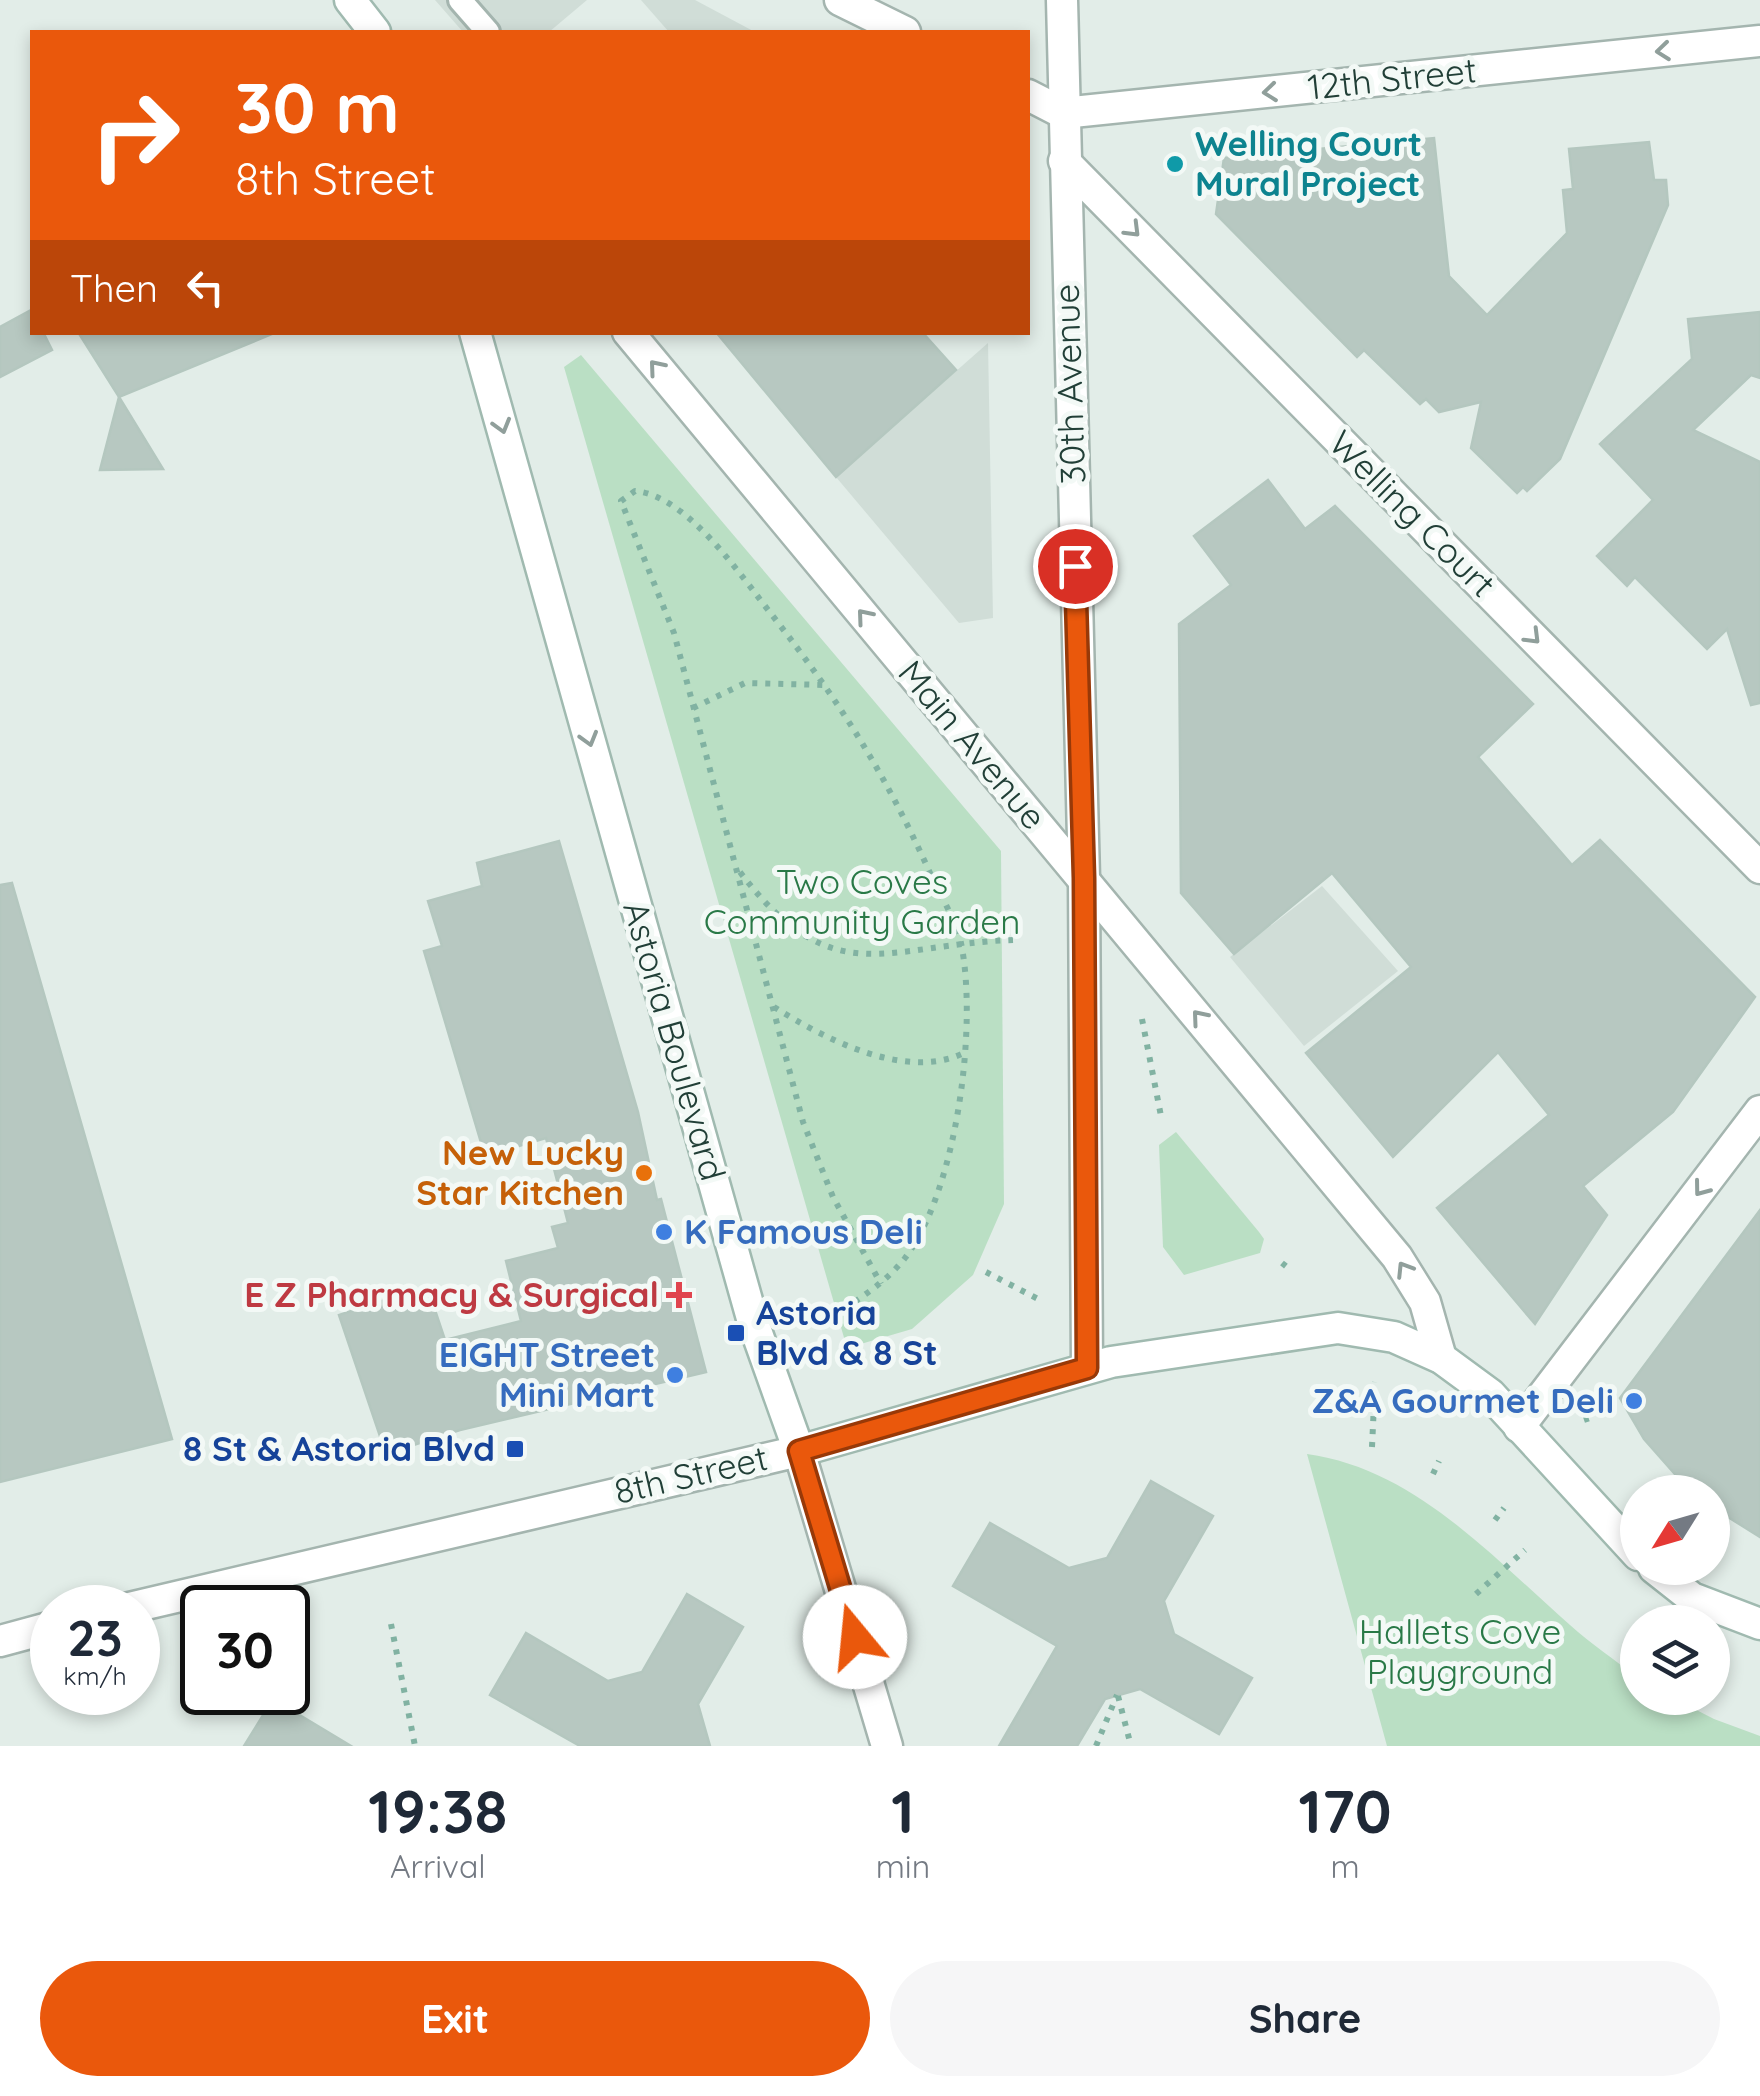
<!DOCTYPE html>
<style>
:root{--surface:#fff;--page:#f6f6f7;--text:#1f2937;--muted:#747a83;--accent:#ea580c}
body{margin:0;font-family:Quicksand,sans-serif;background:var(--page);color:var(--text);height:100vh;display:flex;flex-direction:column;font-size:38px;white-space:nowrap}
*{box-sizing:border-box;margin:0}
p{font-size:32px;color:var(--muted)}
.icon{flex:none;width:55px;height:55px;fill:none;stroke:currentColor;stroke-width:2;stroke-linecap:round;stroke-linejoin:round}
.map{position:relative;height:1746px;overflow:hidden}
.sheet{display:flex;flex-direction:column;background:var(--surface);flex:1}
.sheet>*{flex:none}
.top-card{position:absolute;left:30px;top:30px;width:1000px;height:305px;border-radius:0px;box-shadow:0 5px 15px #0003;background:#ea580c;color:#fff;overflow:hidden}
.needle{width:65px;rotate:233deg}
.controls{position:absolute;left:1620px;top:1475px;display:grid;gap:20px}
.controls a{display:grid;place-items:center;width:110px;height:110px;border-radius:50%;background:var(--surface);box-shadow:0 5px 15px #0003;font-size:50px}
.speed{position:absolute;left:30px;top:1585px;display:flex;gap:20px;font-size:50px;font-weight:700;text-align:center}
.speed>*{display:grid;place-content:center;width:130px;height:130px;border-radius:50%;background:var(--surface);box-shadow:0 5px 15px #0003;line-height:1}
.speed small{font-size:25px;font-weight:400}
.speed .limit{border:5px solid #111;border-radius:15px;background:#fff;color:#111}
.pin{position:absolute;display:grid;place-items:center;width:85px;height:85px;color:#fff;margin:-42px;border:5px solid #fff;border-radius:50%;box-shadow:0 2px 10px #0007}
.me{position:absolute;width:110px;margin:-55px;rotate:343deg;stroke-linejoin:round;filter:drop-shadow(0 0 8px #0008)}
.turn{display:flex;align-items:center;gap:35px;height:210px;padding:0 40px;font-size:45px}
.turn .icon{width:130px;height:130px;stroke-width:2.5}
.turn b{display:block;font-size:70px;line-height:85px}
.then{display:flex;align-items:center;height:95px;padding:0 40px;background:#0003;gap:20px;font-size:38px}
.eta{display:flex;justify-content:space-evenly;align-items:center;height:170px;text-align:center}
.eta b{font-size:60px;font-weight:800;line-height:70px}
.primary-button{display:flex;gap:20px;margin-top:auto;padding:20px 40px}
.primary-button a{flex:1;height:115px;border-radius:60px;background:var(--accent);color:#fff;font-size:40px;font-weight:800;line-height:115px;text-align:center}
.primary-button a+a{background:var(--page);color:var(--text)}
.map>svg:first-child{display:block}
.built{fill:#d0ddd7}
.green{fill:#badfc4}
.building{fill:#b7c8c1;stroke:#b4c7bf;stroke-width:2.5}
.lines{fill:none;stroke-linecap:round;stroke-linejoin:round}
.service-casing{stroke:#a4b5af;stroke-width:28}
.minor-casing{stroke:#a4b5af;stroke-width:35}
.tertiary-casing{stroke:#a4b5af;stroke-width:35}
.secondary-casing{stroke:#a0bab0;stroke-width:35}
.path{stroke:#81b2a2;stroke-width:6;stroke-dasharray:5 8;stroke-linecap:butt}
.service{stroke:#fff;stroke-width:22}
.minor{stroke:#fff;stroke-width:30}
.tertiary{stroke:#fff;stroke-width:30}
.secondary{stroke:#fff;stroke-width:30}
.oneway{stroke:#909f9b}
.route-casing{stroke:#983908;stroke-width:25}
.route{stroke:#ea580c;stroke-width:18}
.culture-dot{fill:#0f9aa8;stroke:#f3f9f6;stroke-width:4}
.food-dot{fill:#e8710a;stroke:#f3f9f6;stroke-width:4}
.shop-dot{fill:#3f7fe0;stroke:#f3f9f6;stroke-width:4}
.health-dot{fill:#e0444e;stroke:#f3f9f6;stroke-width:4}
.transit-dot{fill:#1a4fb4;stroke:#f3f9f6;stroke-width:4}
.labels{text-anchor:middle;stroke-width:10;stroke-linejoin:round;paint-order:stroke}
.street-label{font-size:35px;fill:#213f37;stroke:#f3f9f6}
.culture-label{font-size:35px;font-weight:bold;fill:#0d838f;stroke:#f3f9f6;text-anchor:start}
.park-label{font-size:35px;fill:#297947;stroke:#f3f9f6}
.food-label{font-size:35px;font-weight:bold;fill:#c56008;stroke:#f3f9f6;text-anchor:end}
.shop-label{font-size:35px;font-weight:bold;fill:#366cbe;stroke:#f3f9f6;text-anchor:end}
.health-label{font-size:35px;font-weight:bold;fill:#be3a42;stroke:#f3f9f6;text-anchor:end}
.transit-label{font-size:35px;font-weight:bold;fill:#164399;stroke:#f3f9f6;text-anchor:start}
</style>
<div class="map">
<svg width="1760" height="1746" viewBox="0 0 1760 1746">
<rect width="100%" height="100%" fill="#e2ede8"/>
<g class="built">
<path d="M435 0H587L549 32H463Z"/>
<path d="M641 0H695L755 32H669Z"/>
<path d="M988 343 993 618 959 623 836 477Z"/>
<path d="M1322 886 1398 971 1304 1046 1230 957Z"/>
</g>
<g class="green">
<path d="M581 355 1001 851 1004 1204 973 1275 912 1329 847 1348 564 367Z"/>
<path d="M1176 1132 1259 1232 1264 1239 1260 1253 1184 1275 1163 1247 1159 1145Z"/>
<path d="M1307 1454C1415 1469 1491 1556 1570 1625 1591 1644 1615 1660 1637 1677L1638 1698H1673L1714 1719 1760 1736V1746H1387Z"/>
</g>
<g class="building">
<path d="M1434 138 1449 276 1487 315 1567 233 1563 190 1573 189 1569 149 1649 142 1654 180H1666L1668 205 1560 459 1527 491 1523 487 1517 493 1471 448 1481 402 1439 412 1426 399 1420 404 1364 350 1357 357 1216 214 1224 158Z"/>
<path d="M31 310 32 332H43L52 350 0 377V327Z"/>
<path d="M1760 312V378L1751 375 1693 430 1760 462V703L1751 705 1727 629 1707 649 1635 577 1627 586 1597 556 1653 500 1600 444 1692 359 1688 319Z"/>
<path d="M78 332H272V334L119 397Z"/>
<path d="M716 332H922L956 370 836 477Z"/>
<path d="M119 397 163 469 100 470Z"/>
<path d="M1268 480 1305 529 1335 506 1533 704 1478 757 1572 865 1600 840 1755 997 1673 1112 1583 1186 1607 1215 1535 1324 1437 1208 1549 1115 1498 1052 1393 1157 1306 1053 1411 967 1332 873 1234 954 1181 893 1179 624 1231 585 1194 536Z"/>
<path d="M559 841 638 1112 657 1200 661 1199 706 1372 460 1430 386 1454 339 1315 427 1286 445 1340 521 1321 506 1261 558 1248 552 1227 568 1223 546 1138 485 1156 424 951 442 946 428 901 482 886 477 863Z"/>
<path d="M12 883 172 1439 0 1482V885Z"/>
<path d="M1760 1210V1537L1712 1507V1492H1694L1682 1482 1644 1439 1620 1398Z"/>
<path d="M1151 1481 1213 1516 1164 1601 1174 1634 1252 1678 1219 1734 1140 1689 1105 1699 1077 1746H999L1057 1646 953 1586 990 1523 1069 1568 1107 1558Z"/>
<path d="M687 1594 743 1627 698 1704 710 1746H580L490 1695 526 1633 608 1681 642 1672Z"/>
<path d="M273 1699 351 1746H244Z"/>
</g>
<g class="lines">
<defs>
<path id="service" d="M460 0 488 32"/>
<g id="minor">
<path d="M840 0 905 32"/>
<path d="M1028 95 1063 113 1760 41"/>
<path d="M1064 161 1760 868"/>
<path d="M1519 1427 1760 1111"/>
<path d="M799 1451 887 1746"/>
</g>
<g id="tertiary">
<path d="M1062 0 1084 878 1087 1368"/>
<path d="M628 332 1397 1257 1425 1302 1441 1358"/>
<path d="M129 1608 799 1451"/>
<path d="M0 1641 52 1627"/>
</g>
<g id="secondary">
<path d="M350 0 375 32"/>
<path d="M475 332 753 1322 799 1451 1111 1362 1338 1328 1394 1337 1441 1358 1490 1394 1638 1555"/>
<path d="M1654 1568 1692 1598 1760 1624"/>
</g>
</defs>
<use href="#service" class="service-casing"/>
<use href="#minor" class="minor-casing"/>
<use href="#tertiary" class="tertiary-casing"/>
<use href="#secondary" class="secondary-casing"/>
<g class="path">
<path d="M693 708 745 683 826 685"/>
<path d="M740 872C833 995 887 944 1013 940"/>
<path d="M774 1007C825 1039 905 1081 964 1053"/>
<path d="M1142 1019 1161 1116"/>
<path d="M1282 1263 1287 1267"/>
<path d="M986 1272 1038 1299"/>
<path d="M822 1323C852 1303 883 1286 905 1258 957 1190 978 1025 961 943 956 920 940 895 930 873 885 773 840 702 772 615 741 576 688 496 635 491L621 501 674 633 803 1122 833 1197 881 1284"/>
<path d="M809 1361 826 1356"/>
<path d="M1584 1420 1593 1417"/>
<path d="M1372 1447 1375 1382"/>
<path d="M1433 1474 1439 1461"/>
<path d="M1495 1520 1504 1508"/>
<path d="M1476 1594 1525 1550"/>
<path d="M391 1624 415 1746"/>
<path d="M1118 1696 1131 1746"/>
<path d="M1096 1746 1117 1695"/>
</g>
<use href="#service" class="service"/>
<use href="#minor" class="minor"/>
<use href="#tertiary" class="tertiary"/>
<use href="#secondary" class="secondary"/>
</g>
<defs><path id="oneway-chevron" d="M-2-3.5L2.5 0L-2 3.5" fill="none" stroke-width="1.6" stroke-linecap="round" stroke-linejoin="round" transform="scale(2.5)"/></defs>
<g class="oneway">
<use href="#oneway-chevron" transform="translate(1663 51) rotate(174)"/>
<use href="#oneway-chevron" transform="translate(1270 92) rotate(174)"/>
<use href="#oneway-chevron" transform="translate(1133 230) rotate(45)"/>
<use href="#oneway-chevron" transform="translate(656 367) rotate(-130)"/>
<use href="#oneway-chevron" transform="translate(502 426) rotate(74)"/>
<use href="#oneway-chevron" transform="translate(864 616) rotate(-130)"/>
<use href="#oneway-chevron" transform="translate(1533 637) rotate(45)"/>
<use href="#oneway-chevron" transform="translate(589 739) rotate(74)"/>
<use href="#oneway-chevron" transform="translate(1199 1017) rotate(-130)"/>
<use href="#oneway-chevron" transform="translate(1701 1189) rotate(127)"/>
<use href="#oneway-chevron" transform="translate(1404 1269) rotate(-122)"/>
</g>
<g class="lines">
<defs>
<path id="route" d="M855 1637 799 1451 1087 1368 1084 878 1075 566"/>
</defs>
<use href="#route" class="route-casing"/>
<use href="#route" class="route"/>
</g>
<circle class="culture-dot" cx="1175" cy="164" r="10"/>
<circle class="food-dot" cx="644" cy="1173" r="10"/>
<g class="shop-dot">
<circle cx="664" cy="1232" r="10"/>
<circle cx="675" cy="1375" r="10"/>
<circle cx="1634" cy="1401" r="10"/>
</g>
<path class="health-dot" d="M674 1280h10v10h10v10h-10v10h-10v-10h-10v-10h10z"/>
<g class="transit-dot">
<rect x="726" y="1323" width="20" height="20" rx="5"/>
<rect x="505" y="1439" width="20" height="20" rx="5"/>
</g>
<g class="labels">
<g class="street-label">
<text transform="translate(1392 79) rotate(-6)" y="12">12th Street</text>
<text transform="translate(1070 384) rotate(-92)" y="12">30th Avenue</text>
<text transform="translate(1412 514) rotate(45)" y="12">Welling Court</text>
<text transform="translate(972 745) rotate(50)" y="12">Main Avenue</text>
<text transform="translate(674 1041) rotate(74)" y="12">Astoria Boulevard</text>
<text transform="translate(691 1475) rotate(-13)" y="12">8th Street</text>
</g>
<g class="culture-label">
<text x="1195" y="156">Welling Court<tspan x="1195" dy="40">Mural Project</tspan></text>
</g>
<g class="park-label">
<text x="862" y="894">Two Coves<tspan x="862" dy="40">Community Garden</tspan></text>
<text x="1460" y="1644">Hallets Cove<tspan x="1460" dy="40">Playground</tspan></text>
</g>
<g class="food-label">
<text x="624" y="1165">New Lucky<tspan x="624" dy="40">Star Kitchen</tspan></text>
</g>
<g class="shop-label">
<text x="684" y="1244" text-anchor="start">K Famous Deli</text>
<text x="655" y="1367">EIGHT Street<tspan x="655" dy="40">Mini Mart</tspan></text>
<text x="1614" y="1413">Z&amp;A Gourmet Deli</text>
</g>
<g class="health-label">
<text x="659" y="1307">E Z Pharmacy &amp; Surgical</text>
</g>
<g class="transit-label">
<text x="756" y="1325">Astoria<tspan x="756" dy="40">Blvd &amp; 8 St</tspan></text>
<text x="495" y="1461" text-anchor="end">8 St &amp; Astoria Blvd</text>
</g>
</g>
</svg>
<div class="controls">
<a><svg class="needle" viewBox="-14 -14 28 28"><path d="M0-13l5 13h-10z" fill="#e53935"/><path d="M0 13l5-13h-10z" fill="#747a83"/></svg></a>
<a><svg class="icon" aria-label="layers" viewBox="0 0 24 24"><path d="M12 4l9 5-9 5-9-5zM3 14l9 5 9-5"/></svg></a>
</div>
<div class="speed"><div>23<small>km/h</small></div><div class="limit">30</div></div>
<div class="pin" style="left:1075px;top:566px;background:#d93025"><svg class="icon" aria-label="arrive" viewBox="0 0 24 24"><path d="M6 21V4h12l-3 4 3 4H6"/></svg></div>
<svg class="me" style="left:855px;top:1637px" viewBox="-20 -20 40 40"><circle r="19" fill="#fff"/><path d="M0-13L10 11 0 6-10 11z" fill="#ea580c"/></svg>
<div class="top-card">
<div class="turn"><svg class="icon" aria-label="right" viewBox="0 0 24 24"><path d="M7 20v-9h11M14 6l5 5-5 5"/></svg><div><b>30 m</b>8th Street</div></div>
<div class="then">Then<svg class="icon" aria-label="left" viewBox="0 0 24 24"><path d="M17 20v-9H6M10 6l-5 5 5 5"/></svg></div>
</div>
</div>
<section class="sheet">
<div class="eta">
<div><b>19:38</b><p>Arrival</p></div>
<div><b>1</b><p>min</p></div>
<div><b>170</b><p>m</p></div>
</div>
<div class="primary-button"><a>Exit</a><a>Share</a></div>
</section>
